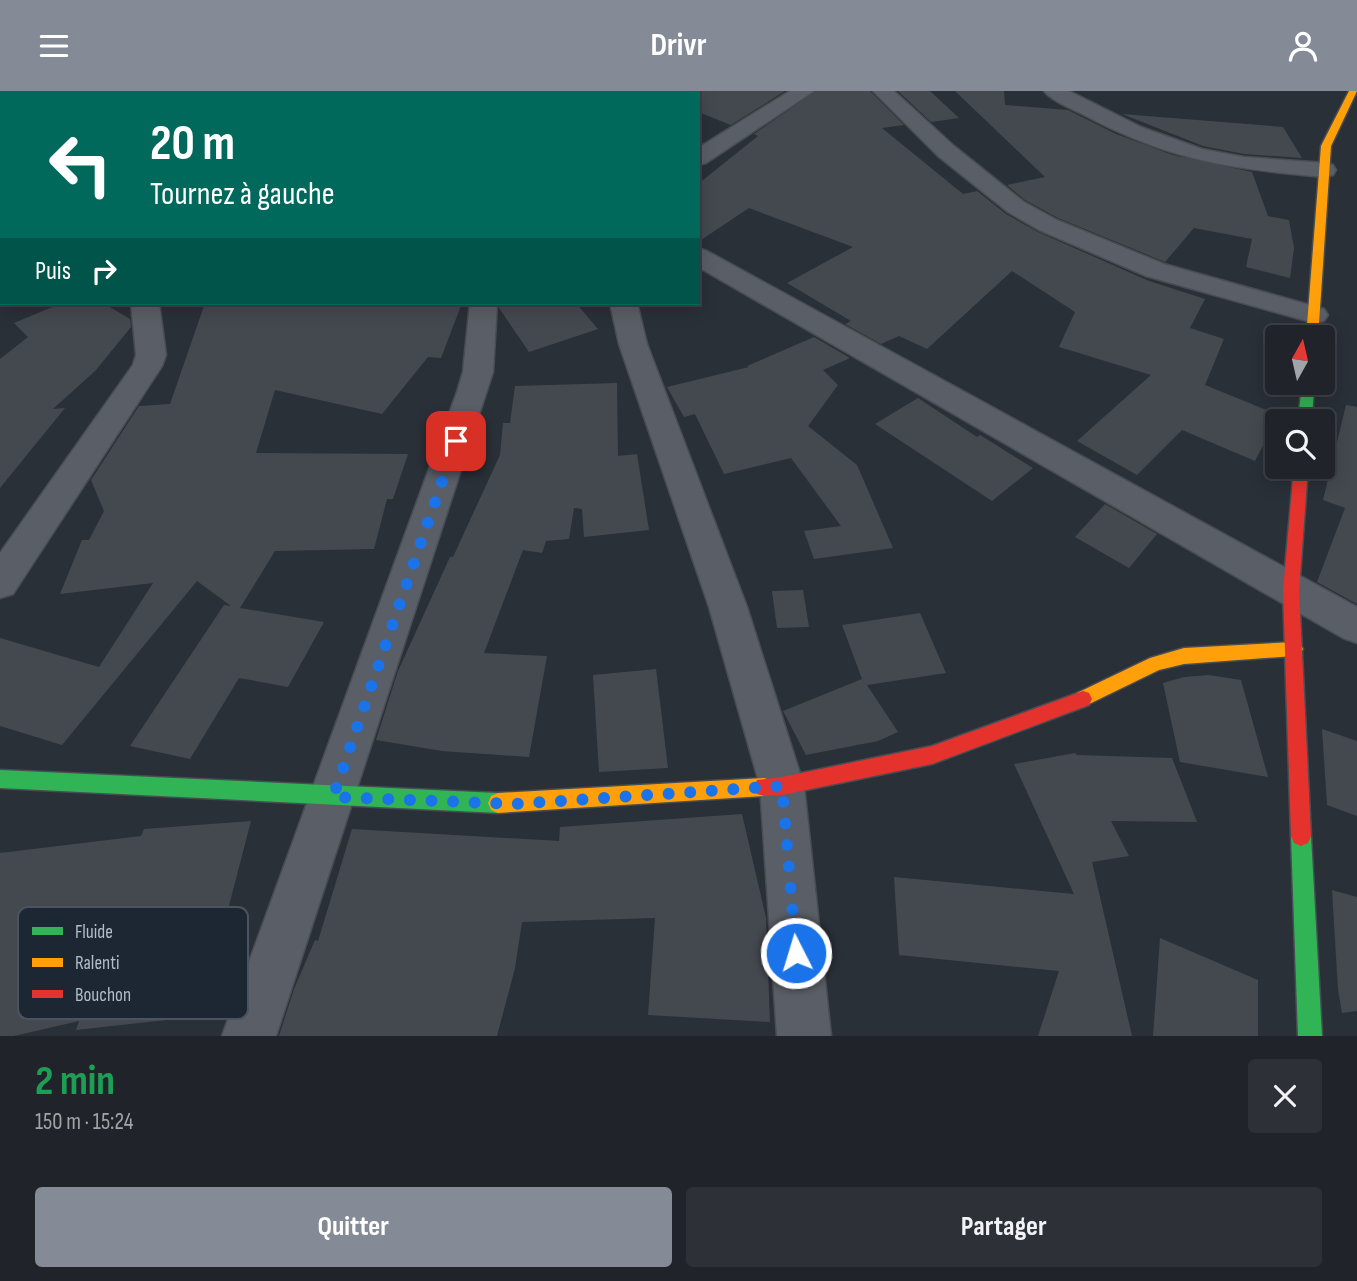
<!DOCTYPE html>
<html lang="fr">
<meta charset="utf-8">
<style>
:root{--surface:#20242a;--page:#2d3036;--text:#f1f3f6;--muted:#a2a4a8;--line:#3d4147;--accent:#848b96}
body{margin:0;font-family:"Sofia Sans Condensed",sans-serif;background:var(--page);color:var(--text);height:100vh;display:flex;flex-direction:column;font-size:26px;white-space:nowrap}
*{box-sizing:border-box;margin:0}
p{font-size:23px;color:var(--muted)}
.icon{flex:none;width:38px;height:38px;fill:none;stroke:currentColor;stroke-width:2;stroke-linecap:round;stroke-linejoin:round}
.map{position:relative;height:945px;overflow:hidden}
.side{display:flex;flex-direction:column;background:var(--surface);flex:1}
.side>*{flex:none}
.hud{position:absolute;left:0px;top:0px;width:700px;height:214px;box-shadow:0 4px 18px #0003,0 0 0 2px var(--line);background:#00695c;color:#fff;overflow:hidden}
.needle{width:46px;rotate:8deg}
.fabs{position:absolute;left:1265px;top:234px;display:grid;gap:14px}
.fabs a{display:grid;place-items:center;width:70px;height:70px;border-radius:7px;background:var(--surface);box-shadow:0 4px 18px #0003,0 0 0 2px var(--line);font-size:35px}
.pin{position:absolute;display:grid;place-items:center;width:60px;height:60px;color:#fff;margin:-30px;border-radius:14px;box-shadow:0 4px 10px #0006}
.me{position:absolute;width:77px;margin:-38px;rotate:355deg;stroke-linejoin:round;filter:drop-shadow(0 0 5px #0008)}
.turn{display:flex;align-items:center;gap:24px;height:147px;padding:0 35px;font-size:32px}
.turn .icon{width:91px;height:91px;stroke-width:2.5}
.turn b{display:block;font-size:49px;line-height:60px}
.then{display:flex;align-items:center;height:66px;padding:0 35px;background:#0003;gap:14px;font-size:26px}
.round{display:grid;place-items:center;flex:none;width:74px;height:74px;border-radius:7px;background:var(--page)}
.head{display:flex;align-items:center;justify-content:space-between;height:119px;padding:0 35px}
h1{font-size:42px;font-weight:700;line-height:52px;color:#1e9e55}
.action{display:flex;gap:14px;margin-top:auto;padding:14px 35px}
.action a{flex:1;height:80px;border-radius:7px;background:var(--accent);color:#fff;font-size:28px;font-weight:700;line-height:80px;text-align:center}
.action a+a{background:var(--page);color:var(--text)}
header{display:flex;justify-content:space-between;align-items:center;height:91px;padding:0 35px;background:var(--accent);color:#fff;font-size:32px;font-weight:700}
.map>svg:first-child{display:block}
.building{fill:#444950}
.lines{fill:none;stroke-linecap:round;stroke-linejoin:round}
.street-casing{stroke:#484c53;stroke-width:3}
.fast-casing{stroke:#484c53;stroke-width:3}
.slow-casing{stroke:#484c53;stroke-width:3}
.jam-casing{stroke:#484c53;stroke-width:3}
.street{fill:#5a5e66;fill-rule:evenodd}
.fast{fill:#30b455;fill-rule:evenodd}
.slow{fill:#ff9f0a;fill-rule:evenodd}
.jam{fill:#e5322d;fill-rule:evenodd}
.route{stroke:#1a73e8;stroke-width:12;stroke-dasharray:0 21.6}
.key{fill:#1d2633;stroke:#4a5360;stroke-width:2}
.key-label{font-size:19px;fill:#b4bcc9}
</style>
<header><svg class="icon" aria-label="menu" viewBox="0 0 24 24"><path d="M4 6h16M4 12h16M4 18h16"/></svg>Drivr<svg class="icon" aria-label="person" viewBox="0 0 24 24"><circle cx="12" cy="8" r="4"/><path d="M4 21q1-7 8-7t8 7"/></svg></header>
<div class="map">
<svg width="1357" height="945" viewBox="0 0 1357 945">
<rect width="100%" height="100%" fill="#2a3038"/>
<g class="building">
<path d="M650 0H785L731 34 698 21V2Z"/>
<path d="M816 0H870L904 34 882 37 963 103 977 100 1006 123 1038 141 1149 190 1205 208 1190 237 1224 248 1205 294 1279 324 1255 370 1182 339 1137 384 1077 350 1151 284 1059 256 1075 221 1012 180 927 258 899 245 881 253 845 233 851 230 787 192 853 156 749 117 698 151V93L758 45 754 43Z"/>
<path d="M898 0H930L959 27 931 31Z"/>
<path d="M955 0H1004L1005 14 1068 19 1116 43 1173 64 1252 81 1268 125 1289 129 1294 157 1290 187 1246 176 1252 148 1194 137 1165 171 1058 127 1025 109 1007 94 1045 86Z"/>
<path d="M1122 23 1283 36 1302 67 1244 63 1203 55Z"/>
<path d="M62 212H103L130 228 131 236 96 279 53 318 65 317 0 397V268L28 246 14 232Z"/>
<path d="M205 212H462L441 267 428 266 382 323 275 299 256 362 408 363 393 408H387L374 458 275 460 240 517 324 531 288 596 239 587 190 668 130 655 224 514 231 515 197 490 62 654 0 635V547L99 576 153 492 60 503 82 449H89L104 420 91 389 139 315 170 313Z"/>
<path d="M499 212H576L598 238 529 261 499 217Z"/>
<path d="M814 246 850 267 823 279 838 294 808 335 857 374 893 457 814 468 804 440 841 435 791 367 724 383 695 323 684 326 667 296 749 276 747 275Z"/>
<path d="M617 292 618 365 637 363 649 439 584 446 582 418 574 417 569 448 546 450 542 462 523 459 484 562 547 565 529 666 442 660 376 649 398 580 450 466H453L500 364 503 332H510L515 295Z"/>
<path d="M918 307 977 346 980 344 1033 377 992 410 875 333Z"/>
<path d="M1346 314 1357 316V513L1317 491 1345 417 1323 409Z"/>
<path d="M1105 413 1157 443 1129 477 1075 446Z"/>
<path d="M803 499 809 536 777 537 772 500Z"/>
<path d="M920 522 946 582 867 594 898 641 878 650 806 664 783 620 862 588 842 534Z"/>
<path d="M656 578 668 677 599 681 593 584Z"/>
<path d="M1209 584 1241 589 1268 686 1180 671 1163 592 1184 586Z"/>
<path d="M1322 638 1357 650V725L1327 714Z"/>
<path d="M1075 662 1077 664 1172 667 1197 731 1111 730 1129 765 1092 771 1132 945H1038L1059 880 899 864 894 786 1074 803 1014 673Z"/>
<path d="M742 723 766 827 770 931 648 924 655 827 522 831 515 877 497 945H279L294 898 315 849 318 850 352 738 559 750 560 736Z"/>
<path d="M251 730 225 830 233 829 211 924 76 939 79 930 14 945H0V762L141 745 144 738Z"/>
<path d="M1332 799 1357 806V920L1342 922 1338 899Z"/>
<path d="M1160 847 1258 889V945H1153Z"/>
</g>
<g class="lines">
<defs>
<g id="street">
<path d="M223 0H243L222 2Z"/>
<path d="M624 0H645L622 2Z"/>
<path d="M790 0H814L706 72 698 74V57Z"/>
<path d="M873 0H894L954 55 1024 111 1057 129 1164 173 1324 218 1328 224 1324 230 1314 232 1146 185 1039 139 1008 121 938 65Z"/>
<path d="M1044 0H1069L1141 36 1202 58 1244 66 1325 72 1333 74 1336 79 1333 84 1325 86C1231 78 1171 70 1086 25 1073 18 1053 11 1044 0Z"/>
<rect x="0" y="95" width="2" height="14"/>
<path d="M698 157 707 160 1357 516V552L1343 547 698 176Z"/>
<path d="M131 212H159L166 264 162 275 13 503 0 507V462L133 274 136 264Z"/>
<path d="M470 212H497L493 281 276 945H222L457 301 463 281Z"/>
<path d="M610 212H637L647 253 747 516 804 695 831 945H777L760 695 709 516 619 253Z"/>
</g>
<g id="fast">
<path d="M1302 292H1314L1312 331H1298Z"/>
<path d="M0 679 498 702 505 705 508 712 505 719 498 722 0 697Z"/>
<path d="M1301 735 1308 738 1311 745 1322 945H1298L1291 745 1294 738Z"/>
</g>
<g id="slow">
<path d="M1349 0H1357L1331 55 1318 247H1306L1321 55Z"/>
<path d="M1294 551 1300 553 1303 558 1300 563 1294 565 1184 573 1159 579 1083 616 1077 614 1074 608 1077 602 1150 567 1184 557Z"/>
<path d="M764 687 771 689 774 696 771 703 764 705 498 722 491 719 488 712 491 705 498 702Z"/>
</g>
<g id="jam">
<path d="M1294 376H1308L1299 500 1311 745 1308 752 1301 755 1294 752 1291 745 1283 500Z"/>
<path d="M1083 600 1089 602 1092 608 1089 614 932 673 782 704 764 705 757 703 754 696 757 689 782 686 932 655Z"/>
</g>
</defs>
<use href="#street" class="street-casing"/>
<use href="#fast" class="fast-casing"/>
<use href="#slow" class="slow-casing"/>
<use href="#jam" class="jam-casing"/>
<use href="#street" class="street"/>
<use href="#fast" class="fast"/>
<use href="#slow" class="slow"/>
<use href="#jam" class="jam"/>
</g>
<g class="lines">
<path class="route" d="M456 350 333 706 515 713 782 695 796 862"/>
</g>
<rect x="18" y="816" width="230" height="112" rx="10" class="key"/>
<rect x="32" y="836" width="31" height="8" fill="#30b455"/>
<rect x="32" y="867" width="31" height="9" fill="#ff9f0a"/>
<rect x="32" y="899" width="31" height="8" fill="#e5322d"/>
<g class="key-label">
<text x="75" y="847">Fluide</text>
<text x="75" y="878">Ralenti</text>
<text x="75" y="910">Bouchon</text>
</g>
</svg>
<div class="fabs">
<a><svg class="needle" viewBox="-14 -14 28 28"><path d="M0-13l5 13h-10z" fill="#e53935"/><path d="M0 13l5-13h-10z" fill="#a2a4a8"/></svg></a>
<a><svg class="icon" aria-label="search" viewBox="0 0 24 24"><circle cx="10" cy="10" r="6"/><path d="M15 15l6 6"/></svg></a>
</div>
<div class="pin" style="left:456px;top:350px;background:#d93025"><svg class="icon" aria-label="arrive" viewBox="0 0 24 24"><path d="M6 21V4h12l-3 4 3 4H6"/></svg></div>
<svg class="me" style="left:796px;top:862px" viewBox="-20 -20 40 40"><circle r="17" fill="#1a73e8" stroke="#fff" stroke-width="3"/><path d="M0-11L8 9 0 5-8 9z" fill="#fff"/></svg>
<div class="hud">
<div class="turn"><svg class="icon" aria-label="left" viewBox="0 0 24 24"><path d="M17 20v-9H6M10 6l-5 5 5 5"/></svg><div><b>20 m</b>Tournez à gauche</div></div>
<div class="then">Puis<svg class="icon" aria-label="right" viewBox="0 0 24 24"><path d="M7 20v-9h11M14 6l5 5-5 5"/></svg></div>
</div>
</div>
<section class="side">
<div class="head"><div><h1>2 min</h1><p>150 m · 15:24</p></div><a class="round"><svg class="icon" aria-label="close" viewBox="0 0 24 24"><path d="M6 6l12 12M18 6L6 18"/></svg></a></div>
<div class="action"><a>Quitter</a><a>Partager</a></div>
</section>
